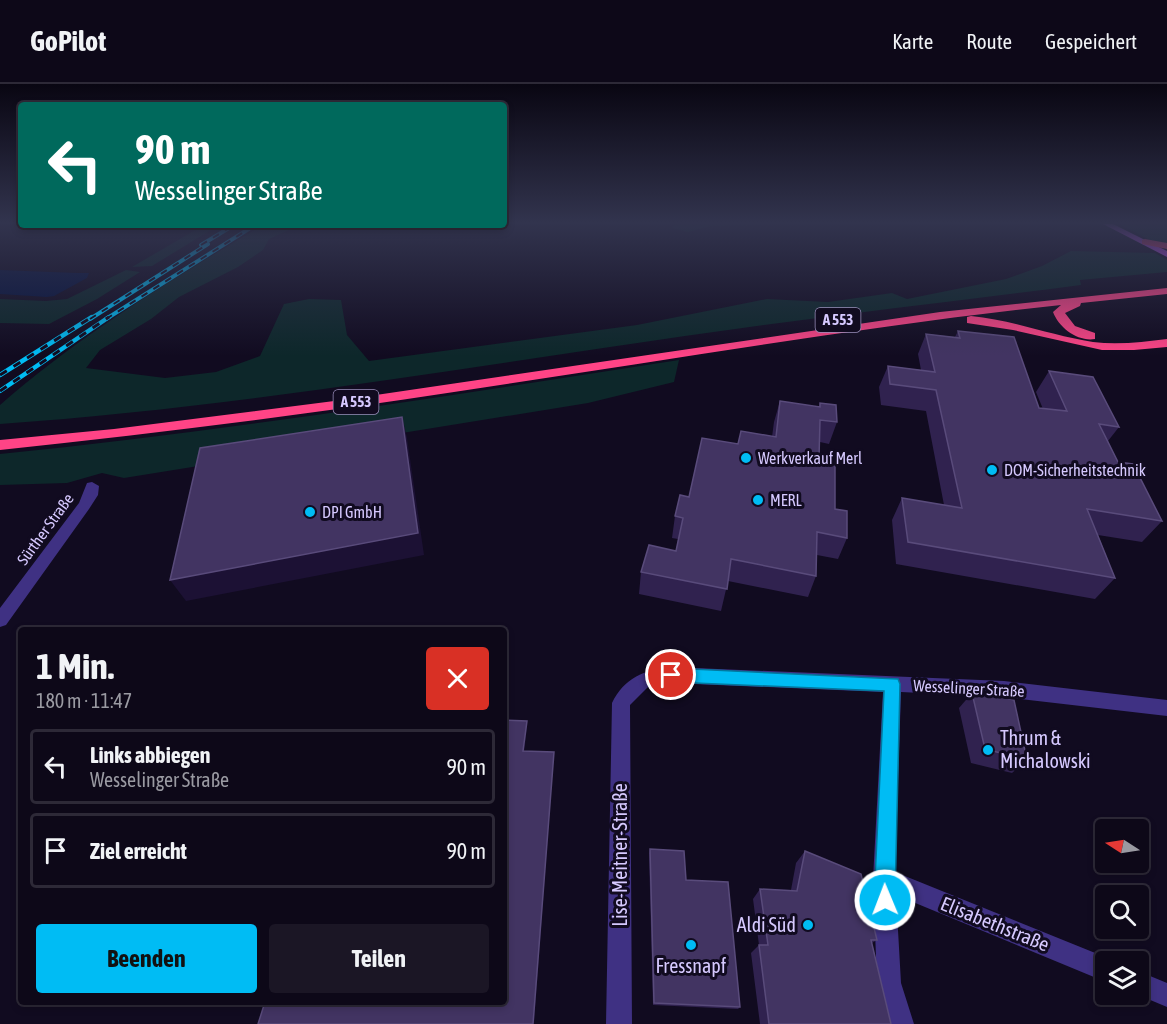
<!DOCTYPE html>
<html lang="de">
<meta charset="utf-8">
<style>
:root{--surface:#0d0818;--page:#1b1625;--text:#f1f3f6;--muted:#9a9aa2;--line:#2d2937;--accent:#00bcf4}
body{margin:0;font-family:"Asap Condensed",sans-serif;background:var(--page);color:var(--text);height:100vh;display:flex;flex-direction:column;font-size:22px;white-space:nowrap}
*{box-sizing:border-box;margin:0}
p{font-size:20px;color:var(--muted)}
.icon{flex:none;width:33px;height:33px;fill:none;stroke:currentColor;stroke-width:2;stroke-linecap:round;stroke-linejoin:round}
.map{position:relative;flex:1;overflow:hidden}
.details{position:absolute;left:18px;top:543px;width:489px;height:378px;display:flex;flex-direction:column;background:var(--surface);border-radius:6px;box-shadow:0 3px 9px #0003,0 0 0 2px var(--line)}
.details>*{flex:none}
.hud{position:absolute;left:18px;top:18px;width:489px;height:126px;border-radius:6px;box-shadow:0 3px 9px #0003,0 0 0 2px var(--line);background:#00695c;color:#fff;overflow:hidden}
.needle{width:39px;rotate:282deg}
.controls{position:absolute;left:1095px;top:735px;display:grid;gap:12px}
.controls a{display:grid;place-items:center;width:54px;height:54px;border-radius:6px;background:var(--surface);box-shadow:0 3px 9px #0003,0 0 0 2px var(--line);font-size:30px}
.pin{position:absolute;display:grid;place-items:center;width:51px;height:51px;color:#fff;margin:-26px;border:3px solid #fff;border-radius:50%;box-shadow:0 2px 6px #0007}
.me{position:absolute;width:66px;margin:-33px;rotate:359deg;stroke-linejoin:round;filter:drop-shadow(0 0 4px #0008)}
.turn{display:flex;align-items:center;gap:21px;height:126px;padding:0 18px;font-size:27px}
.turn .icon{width:78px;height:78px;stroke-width:2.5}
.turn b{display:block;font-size:42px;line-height:51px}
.round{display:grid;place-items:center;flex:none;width:63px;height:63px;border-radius:6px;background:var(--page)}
.head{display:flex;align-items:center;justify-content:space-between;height:102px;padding:0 18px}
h1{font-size:36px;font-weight:700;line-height:45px}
.button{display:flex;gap:12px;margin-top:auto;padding:12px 18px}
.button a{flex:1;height:69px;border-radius:6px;background:var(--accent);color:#111;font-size:24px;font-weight:700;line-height:69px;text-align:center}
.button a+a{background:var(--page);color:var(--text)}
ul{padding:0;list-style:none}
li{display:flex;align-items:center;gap:18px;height:75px;margin:0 12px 9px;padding:0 6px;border:3px solid var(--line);border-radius:6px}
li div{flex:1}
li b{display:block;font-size:22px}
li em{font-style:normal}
header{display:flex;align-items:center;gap:36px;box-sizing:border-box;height:84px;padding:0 30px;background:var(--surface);border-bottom:2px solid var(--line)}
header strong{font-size:28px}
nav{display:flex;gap:33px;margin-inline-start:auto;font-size:21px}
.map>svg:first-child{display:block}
.green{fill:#0d272a}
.water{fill:#05123e}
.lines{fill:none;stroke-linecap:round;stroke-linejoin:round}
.minor{fill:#3f3183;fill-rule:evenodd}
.major{fill:#d450ff;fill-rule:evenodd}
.highway{fill:#ff4486;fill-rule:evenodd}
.rail-far1-casing{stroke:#00bcf4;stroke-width:4}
.rail-casing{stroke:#00bcf4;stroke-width:4.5}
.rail-far1{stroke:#110b20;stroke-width:2;stroke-dasharray:7;stroke-linecap:butt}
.rail{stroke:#110b20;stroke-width:3;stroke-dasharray:8;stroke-linecap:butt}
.wall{fill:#30224f}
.shaded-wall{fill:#1c1134}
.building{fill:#423462;stroke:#594b7b;stroke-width:1.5}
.route{fill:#00bcf4;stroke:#007a9f;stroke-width:1.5}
.poi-dot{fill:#00bcf4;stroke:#110b20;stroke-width:2}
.labels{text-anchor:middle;stroke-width:6;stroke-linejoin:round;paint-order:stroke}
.shield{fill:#110b20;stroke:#9b90bc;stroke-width:1.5}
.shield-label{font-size:15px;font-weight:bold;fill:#d6c9ff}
.poi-label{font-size:16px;fill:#d6c9ff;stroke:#110b20;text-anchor:start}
.street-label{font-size:16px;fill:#d6c9ff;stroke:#110b20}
.near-poi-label{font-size:20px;fill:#d6c9ff;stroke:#110b20;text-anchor:start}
.near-street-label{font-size:20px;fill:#d6c9ff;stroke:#110b20}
</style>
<header>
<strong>GoPilot</strong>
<nav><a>Karte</a><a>Route</a><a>Gespeichert</a></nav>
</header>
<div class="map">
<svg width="1167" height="940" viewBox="0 0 1167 940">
<rect width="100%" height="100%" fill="#110b20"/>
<g class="green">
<path d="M676 140H825L711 142 688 148 672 144Z"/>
<path d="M1119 140H1167V161L1152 157Z"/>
<path d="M204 141H219L152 182 132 183Z"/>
<path d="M263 141H341L295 143 269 155 263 166 238 183 179 213 151 235 100 266 86 284 165 294 216 288 260 272 284 220 309 215 341 216 347 251 369 277 637 241 767 215 828 218 892 209 907 215 1006 195 1042 182 1071 167 1155 169 1167 176V188L1080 196 1081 201C949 218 816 233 685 252 457 285 230 324 0 340V321C80 251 172 195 263 141Z"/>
<path d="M126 186 140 188 97 215 49 240 0 239V215L46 217 67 215Z"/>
<path d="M679 276 674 298 588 319 124 394 102 389 67 399 0 401V370C228 347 453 311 679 276Z"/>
</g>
<path class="water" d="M0 186 77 189H89L87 194 54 212 47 213 0 210Z"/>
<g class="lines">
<g class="minor">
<path d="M92 398 99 402 98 411 89 425 6 541 0 543V524L79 419 87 399Z"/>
<path d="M671 583 1004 597 1167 616V632L1004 613 901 608 895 788 1115 877 1106 878V898L896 811 901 899 914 940H888L877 899 873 795 883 608 671 599 648 603 630 621 632 940H606L612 619C624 594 644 586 671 583Z"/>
<path d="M1138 887 1167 899V923L1136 910H1138Z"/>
</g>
<path class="major" d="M1103 140H1113L1167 167V173Z"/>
<g class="highway">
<path d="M1145 155 1167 159V165L1142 160V156Z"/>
<path d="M1167 204V210L1081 219 1080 222 1065 229 1075 242 1095 249V255C1078 258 1059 244 1053 228L1061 221C857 243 656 278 454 308 303 331 152 350 0 366V356L114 345 342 316 940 228Z"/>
<path d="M971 232C1013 236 1052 252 1093 258 1118 261 1143 258 1167 255V263L1134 266H1102L1013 246 967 239V233Z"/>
</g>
<defs>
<g id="rail-far1">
<path d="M201 161 234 141"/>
<path d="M90 235 208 160"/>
<path d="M106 235 255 141"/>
</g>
<g id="rail">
<path d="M0 291 92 233"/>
<path d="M0 307 109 233"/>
</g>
</defs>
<use href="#rail-far1" class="rail-far1-casing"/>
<use href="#rail" class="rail-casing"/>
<use href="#rail-far1" class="rail-far1"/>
<use href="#rail" class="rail"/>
</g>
<g class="wall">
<path d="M958 247 1039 324 1043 325 1036 308 1049 287 1119 343 1108 357 1118 378 1162 437 1142 458 1098 451 1115 494 1095 515 896 480 892 436 902 414 944 421 926 327 881 321 879 303 888 282 921 286 918 270 926 250 955 253Z"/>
<path d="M780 317 819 323 820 319 837 338 829 360 820 358 819 374 835 425 847 454 838 475 817 471 816 492 808 513 728 497 721 527 639 510 641 488 676 467 678 455 672 454 675 432 689 413 738 360 772 353 774 338Z"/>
<path d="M972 609 1027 676 1012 689 971 679 959 624Z"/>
<path d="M650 765 686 796 740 923 738 925 653 921 649 769Z"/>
<path d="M805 767 877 856 872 859 891 940H760L751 869 759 861 753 815 760 805 791 806 796 779Z"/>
</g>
<g class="shaded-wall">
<path d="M402 333 407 354 424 471 186 517 170 496Z"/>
<path d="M527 637V642L524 671 523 667Z"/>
<path d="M554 668 534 940H533Z"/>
</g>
<g class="building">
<path d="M958 247 1014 253 1039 324 1067 327 1049 287 1093 293 1119 343 1099 340 1118 378 1133 380 1162 437 1087 425 1115 494 908 458 902 414 962 424 936 306 890 300 888 282 935 288 926 250 960 254Z"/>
<path d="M780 317 820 323V319L836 321 837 338 820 336 819 374 835 376V425L847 427V454L817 448 816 492 731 475 727 505 641 488 649 461 676 467 683 434 675 432 680 411 689 413 702 354 738 360 741 347 776 353Z"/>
<path d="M402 333 418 449 170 496 200 364Z"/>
<path d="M984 608 1014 616 1027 676 985 665 972 609Z"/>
<path d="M504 636 527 637 523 667 554 668 533 940H258L265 918H504Z"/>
<path d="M650 765 684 767 686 796 728 798 740 923 654 919Z"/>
<path d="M805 767 861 790 877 856H871L891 940H769L759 861H768L760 805 797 807Z"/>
</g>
<linearGradient id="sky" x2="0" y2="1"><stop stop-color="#090612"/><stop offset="0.51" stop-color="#32344e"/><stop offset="1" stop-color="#32344e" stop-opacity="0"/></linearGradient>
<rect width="1167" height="272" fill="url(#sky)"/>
<path class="route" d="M671 584 898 595 900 600 895 816 892 823 885 826 877 823 874 816 884 607 671 598 665 596 663 591 665 586Z"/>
<g class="poi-dot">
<circle cx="746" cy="374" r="6"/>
<circle cx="992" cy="386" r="6"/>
<circle cx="758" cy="416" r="6"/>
<circle cx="310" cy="428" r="6"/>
<circle cx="988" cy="666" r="6"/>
<circle cx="808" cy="841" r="6"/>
<circle cx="691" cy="861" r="6"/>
</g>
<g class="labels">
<g class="shield">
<rect x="815.5" y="224" width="45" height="24" rx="4.5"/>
<rect x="333.5" y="306" width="45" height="24" rx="4.5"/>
</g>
<g class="shield-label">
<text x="838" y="241">A 553</text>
<text x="356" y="323">A 553</text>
</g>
<g class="poi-label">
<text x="758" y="380">Werkverkauf Merl</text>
<text x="1004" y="392">DOM-Sicherheitstechnik</text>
<text x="770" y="422">MERL</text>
<text x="322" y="434">DPI GmbH</text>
</g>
<g class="street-label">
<text transform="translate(45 445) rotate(-54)" y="6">Sürther Straße</text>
<text transform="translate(969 604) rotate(3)" y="6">Wesselinger Straße</text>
</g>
<g class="near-poi-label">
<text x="1000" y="661">Thrum &amp;<tspan x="1000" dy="23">Michalowski</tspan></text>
<text x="796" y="848" text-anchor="end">Aldi Süd</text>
<text x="691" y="889" text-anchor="middle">Fressnapf</text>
</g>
<g class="near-street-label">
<text transform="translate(620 771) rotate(-90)" y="7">Lise-Meitner-Straße</text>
<text transform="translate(995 840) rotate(22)" y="7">Elisabethstraße</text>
</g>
</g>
</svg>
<div class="controls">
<a><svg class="needle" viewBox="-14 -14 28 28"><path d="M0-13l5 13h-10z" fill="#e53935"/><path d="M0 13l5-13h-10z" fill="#9a9aa2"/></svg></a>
<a><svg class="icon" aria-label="search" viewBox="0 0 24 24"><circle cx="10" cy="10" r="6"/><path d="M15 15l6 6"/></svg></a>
<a><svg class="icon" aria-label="layers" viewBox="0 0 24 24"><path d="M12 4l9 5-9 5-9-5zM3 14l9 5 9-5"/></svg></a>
</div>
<div class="pin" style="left:671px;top:591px;background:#d93025"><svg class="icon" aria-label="arrive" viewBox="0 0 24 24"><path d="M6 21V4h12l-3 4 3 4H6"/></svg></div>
<svg class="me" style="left:885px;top:816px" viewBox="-20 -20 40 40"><circle r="17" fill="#00bcf4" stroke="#fff" stroke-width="3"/><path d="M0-11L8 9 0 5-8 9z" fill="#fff"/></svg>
<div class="hud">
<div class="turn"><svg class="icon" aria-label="left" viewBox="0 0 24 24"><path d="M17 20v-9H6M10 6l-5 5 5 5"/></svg><div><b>90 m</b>Wesselinger Straße</div></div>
</div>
<section class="details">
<div class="head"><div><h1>1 Min.</h1><p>180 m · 11:47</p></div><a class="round" style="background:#d93025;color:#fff"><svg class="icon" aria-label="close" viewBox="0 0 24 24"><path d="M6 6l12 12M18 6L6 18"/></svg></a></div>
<ul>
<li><svg class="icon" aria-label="left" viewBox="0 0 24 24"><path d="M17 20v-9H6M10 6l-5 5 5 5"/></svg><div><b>Links abbiegen</b><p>Wesselinger Straße</p></div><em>90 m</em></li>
<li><svg class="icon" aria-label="arrive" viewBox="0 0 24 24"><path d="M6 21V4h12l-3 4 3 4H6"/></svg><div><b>Ziel erreicht</b></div><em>90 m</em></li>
</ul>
<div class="button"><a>Beenden</a><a>Teilen</a></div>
</section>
</div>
